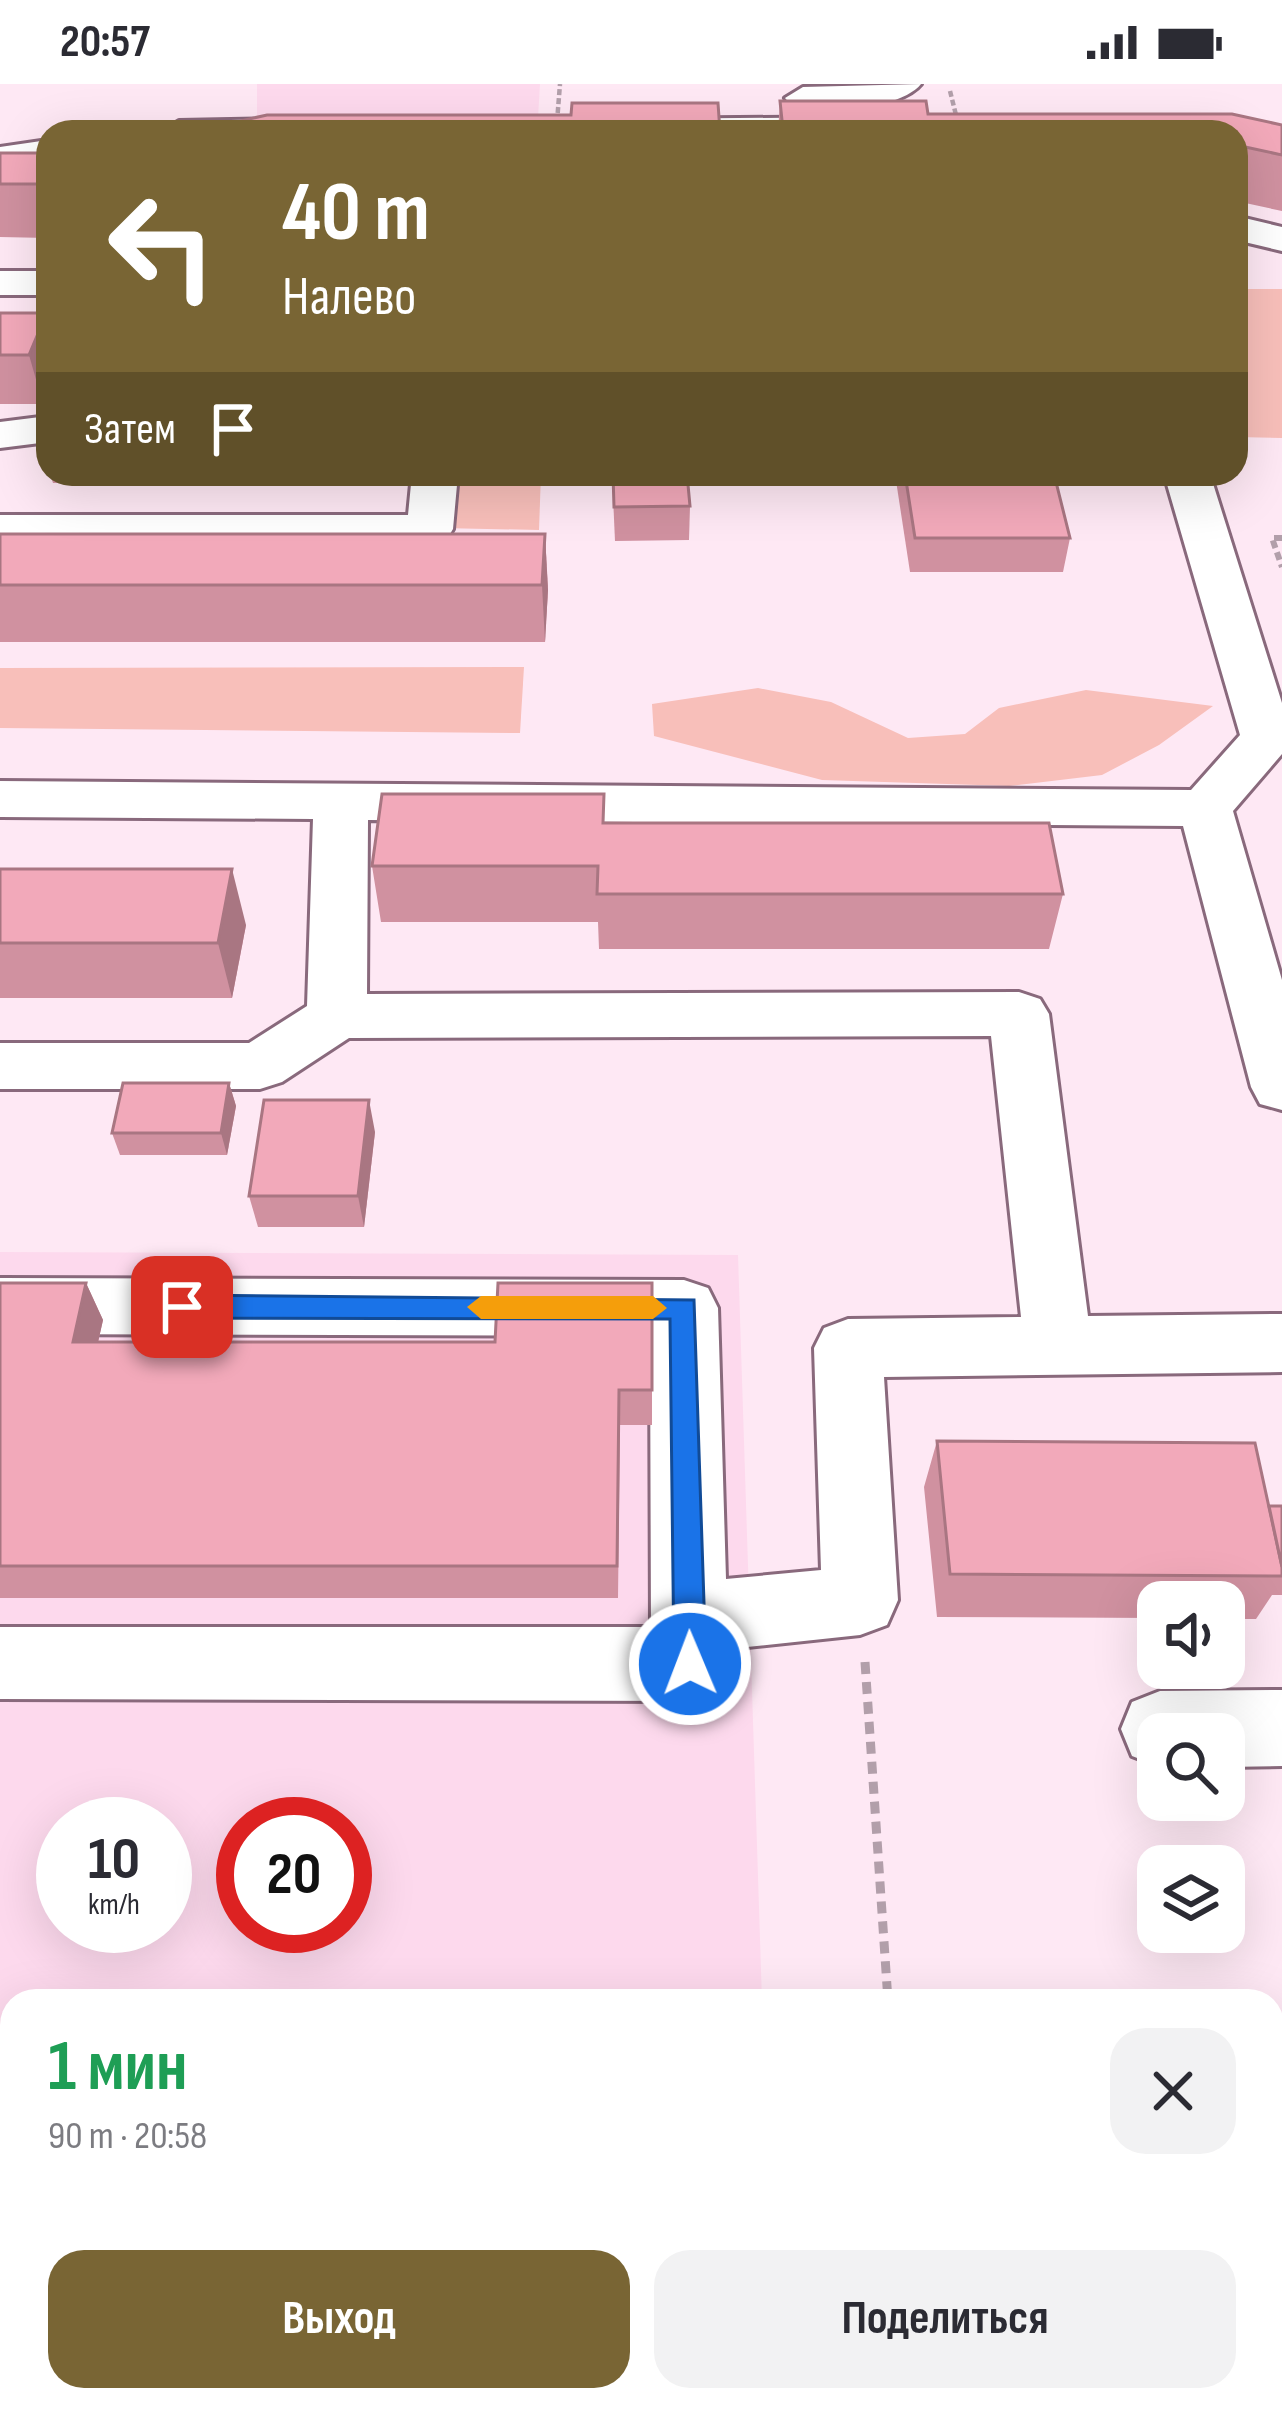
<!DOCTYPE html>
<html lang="ru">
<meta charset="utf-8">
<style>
:root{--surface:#fff;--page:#f2f2f3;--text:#2b2b33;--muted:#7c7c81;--accent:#796534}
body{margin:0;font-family:"Sofia Sans Condensed",sans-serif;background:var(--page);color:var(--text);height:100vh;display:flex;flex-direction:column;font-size:45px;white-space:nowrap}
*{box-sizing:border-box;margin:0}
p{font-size:39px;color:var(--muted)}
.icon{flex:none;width:66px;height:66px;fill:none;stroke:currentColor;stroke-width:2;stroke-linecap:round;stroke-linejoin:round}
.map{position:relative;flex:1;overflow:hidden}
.side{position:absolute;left:0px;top:1905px;width:1284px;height:423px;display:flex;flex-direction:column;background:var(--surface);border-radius:36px 36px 0 0;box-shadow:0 12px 48px #0002}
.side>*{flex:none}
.top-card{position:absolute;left:36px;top:36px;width:1212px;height:366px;border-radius:36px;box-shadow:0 12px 48px #0002;background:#796534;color:#fff;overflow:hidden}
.buttons{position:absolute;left:1137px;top:1497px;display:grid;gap:24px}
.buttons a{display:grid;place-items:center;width:108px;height:108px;border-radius:24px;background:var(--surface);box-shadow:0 12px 48px #0002;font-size:60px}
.speed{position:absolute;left:36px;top:1713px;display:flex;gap:24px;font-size:60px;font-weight:700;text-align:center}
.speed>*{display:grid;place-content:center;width:156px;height:156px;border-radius:50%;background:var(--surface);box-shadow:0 12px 48px #0002;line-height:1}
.speed small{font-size:30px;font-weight:400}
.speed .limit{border:18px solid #d22;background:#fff;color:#111}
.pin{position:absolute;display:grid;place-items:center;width:102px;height:102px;color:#fff;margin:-51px;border-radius:24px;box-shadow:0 6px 18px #0006}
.me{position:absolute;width:132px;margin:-66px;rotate:359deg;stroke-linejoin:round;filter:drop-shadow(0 0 9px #0008)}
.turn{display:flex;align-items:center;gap:42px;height:252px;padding:0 48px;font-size:54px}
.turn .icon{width:156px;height:156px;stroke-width:2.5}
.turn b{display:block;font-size:84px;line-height:102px}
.then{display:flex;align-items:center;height:114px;padding:0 48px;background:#0003;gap:24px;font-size:45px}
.round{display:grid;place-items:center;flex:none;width:126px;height:126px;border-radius:36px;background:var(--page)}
.headline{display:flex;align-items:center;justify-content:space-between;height:204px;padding:0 48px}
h1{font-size:72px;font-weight:700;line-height:90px;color:#1e9e55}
.primary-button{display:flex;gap:24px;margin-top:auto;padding:24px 48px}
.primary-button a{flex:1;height:138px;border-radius:36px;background:var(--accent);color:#fff;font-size:48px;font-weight:700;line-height:138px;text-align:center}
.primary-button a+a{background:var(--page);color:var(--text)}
.status{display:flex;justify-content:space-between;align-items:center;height:84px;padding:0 60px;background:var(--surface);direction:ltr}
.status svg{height:33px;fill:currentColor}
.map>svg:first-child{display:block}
.built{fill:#fdd9ed;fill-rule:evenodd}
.green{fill:#f8bfba}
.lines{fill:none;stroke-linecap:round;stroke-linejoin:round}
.minor-casing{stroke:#89697c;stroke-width:6}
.path-far2{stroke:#b29faa;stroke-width:4.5;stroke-dasharray:6 3;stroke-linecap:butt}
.path-far1{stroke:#b29faa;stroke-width:6;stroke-dasharray:8 4.5;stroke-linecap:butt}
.path{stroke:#b29faa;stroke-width:9;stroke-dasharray:12 8;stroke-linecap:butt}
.minor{fill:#fff;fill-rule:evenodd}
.wall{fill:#d091a0}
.shaded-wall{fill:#a97682}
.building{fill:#f2a9ba;stroke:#a97682;stroke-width:3}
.route{fill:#1a73e8;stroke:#114b97;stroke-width:3}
.slow{fill:#f59e0b}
</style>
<div class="status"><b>20:57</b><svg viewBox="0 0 49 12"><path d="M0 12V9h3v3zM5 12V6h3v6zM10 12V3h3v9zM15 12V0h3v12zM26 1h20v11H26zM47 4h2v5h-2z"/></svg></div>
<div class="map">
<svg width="1282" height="2326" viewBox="0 0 1282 2326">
<rect width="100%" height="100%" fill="#fee8f4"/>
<g class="built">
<path d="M257 0H540L538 34 257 35Z"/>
<path d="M0 1168 738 1171 762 1917H12V2009H0ZM63 1740H165V1842H63ZM243 1740H345V1842H243Z"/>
</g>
<g class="green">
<path d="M1236 205H1282V354L1236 353Z"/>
<path d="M448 390H541L539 446 441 444Z"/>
<path d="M524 583 520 649 0 644V584Z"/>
<path d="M758 604 831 618 908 654 965 650 999 624 1086 606 1213 622 1159 661 1102 691 1009 702 822 696 654 652 652 620Z"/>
<path d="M427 2316H630V2326H426Z"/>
</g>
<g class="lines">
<defs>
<g id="minor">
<path d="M921 0C902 25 805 39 785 14L803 3Z"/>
<path d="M865 33 878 36 880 48 615 46 633 35Z"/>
<path d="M289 35 307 46 161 48 179 37Z"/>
<path d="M48 56V78L0 85V63Z"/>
<path d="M1236 132 1282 143V167L1236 156Z"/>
<rect x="0" y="187" width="48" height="24"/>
<path d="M48 332V358L0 364V338Z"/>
<path d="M412 390H458L453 445 447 455 0 459V431H408Z"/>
<path d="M1164 390H1210L1282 619V670L1233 727 1282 896V1026L1260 1020 1251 1003 1183 742 368 736 367 910 1019 908 1040 915 1049 930 1088 1232 1282 1230V1288L884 1293 898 1516 887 1541 860 1551 728 1565 729 1580 717 1606 690 1617 0 1615V1543H651L650 1252 0 1250V1194L684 1196 708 1204 718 1224 726 1495 821 1486 814 1264 824 1244 848 1235 1021 1233 991 952 349 954 282 998 260 1005H0V959H249L307 922 313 735 0 733V697L1191 706 1240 651Z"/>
<path d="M1282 1606V1682L1224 1683V1650H1158V1682L1132 1672 1121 1645 1132 1618 1160 1607Z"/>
</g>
</defs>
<use href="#minor" class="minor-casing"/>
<g class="path-far2">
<path d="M950 7 958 39"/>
<path d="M557 38 560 0"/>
</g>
<path class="path-far1" d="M1282 454H1272L1282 483"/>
<g class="path">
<path d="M865 1578 888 1917"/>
<path d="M0 2112 12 2105"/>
<path d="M194 2316 199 2326"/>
<path d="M916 2316 917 2326"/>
<path d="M403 2326 404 2316"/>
</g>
<use href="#minor" class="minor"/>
</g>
<g class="wall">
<path d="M780 17 928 30 1282 41V127L1236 117V48H778Z"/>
<path d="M0 69H48V154L0 153Z"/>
<path d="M48 223V308L43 320H0V229H45Z"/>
<path d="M50 390H114L111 399H53Z"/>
<path d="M612 390 690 422 689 456 615 457Z"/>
<path d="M895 390H1054L1070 454 1063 488H910Z"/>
<path d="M0 450H545L548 506 545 558H0Z"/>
<path d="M604 739 1063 810 1049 865H599L598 838H381L372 782Z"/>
<path d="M0 785 246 841 232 914H0Z"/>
<path d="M229 999 236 1022 227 1071H120L112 1049Z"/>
<path d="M375 1048 364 1143H258L249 1112Z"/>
<path d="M0 1199H86L103 1236 98 1258H495L652 1199V1341H620L618 1514H0Z"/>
<path d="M937 1357 1269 1422H1282V1511H1272L1256 1535H1224V1518H1158V1534L937 1533 924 1403Z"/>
<rect x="1272" y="1955" width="10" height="219"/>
</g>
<g class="shaded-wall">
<path d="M37 252 48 293V308L43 320 29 271Z"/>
<path d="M545 450 548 506 545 558 542 501Z"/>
<path d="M232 785 246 841 232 914 218 859Z"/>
<path d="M229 999 236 1022 227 1071 221 1049Z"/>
<path d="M369 1016 375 1048 364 1143 358 1112Z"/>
<path d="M86 1199 103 1236 90 1294 73 1258Z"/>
</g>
<g class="building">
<path d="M780 17H926L928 30H1232L1282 41V71L1236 61V48L783 46Z"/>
<path d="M572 19H718L720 48H191L267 31H571Z"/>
<rect x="0" y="69" width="48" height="31"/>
<path d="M48 223V252H37L29 271H0V229H45Z"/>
<path d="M613 390H687L690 422 614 423Z"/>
<path d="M905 390H1054L1070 454H915Z"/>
<path d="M0 450H545L542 501H0Z"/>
<path d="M382 710H604L603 739H1049L1063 810H597L598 782H372Z"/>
<path d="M0 785H232L218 859H0Z"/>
<path d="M123 999H229L221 1049H112Z"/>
<path d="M264 1016H369L358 1112H249Z"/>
<path d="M0 1199H86L73 1258H495L498 1199H652V1306H619L617 1482H0Z"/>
<path d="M937 1357 1255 1359 1282 1483V1492L950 1490Z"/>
<path d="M1269 1422H1282V1483Z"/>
<rect x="1272" y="1955" width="10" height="202"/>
</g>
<path class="route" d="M182 1211 694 1216 706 1580 702 1590 690 1595 679 1590 674 1580 670 1235 182 1234 168 1223Z"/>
<path class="slow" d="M481 1212H653L667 1224 653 1235H481L467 1223Z"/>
</svg>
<div class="buttons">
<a><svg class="icon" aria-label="sound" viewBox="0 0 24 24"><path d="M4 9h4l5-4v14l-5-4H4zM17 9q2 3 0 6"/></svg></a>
<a><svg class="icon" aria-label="search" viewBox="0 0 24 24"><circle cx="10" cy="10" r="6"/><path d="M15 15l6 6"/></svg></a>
<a><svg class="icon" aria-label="layers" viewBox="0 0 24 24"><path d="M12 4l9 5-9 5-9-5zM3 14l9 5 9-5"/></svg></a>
</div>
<div class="speed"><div>10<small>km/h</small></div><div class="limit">20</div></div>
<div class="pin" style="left:182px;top:1223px;background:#d93025"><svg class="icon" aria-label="arrive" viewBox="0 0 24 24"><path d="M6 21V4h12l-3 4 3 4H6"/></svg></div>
<svg class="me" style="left:690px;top:1580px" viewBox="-20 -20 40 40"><circle r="17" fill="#1a73e8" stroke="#fff" stroke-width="3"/><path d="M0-11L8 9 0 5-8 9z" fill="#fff"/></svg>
<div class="top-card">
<div class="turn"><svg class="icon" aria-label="left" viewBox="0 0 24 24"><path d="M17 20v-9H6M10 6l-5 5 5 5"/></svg><div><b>40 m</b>Налево</div></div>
<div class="then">Затем<svg class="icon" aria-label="arrive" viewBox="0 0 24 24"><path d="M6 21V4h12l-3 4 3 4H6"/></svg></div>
</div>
<section class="side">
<div class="headline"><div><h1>1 мин</h1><p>90 m · 20:58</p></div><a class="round"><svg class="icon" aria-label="close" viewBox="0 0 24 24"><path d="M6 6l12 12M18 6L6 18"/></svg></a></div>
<div class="primary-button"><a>Выход</a><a>Поделиться</a></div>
</section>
</div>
